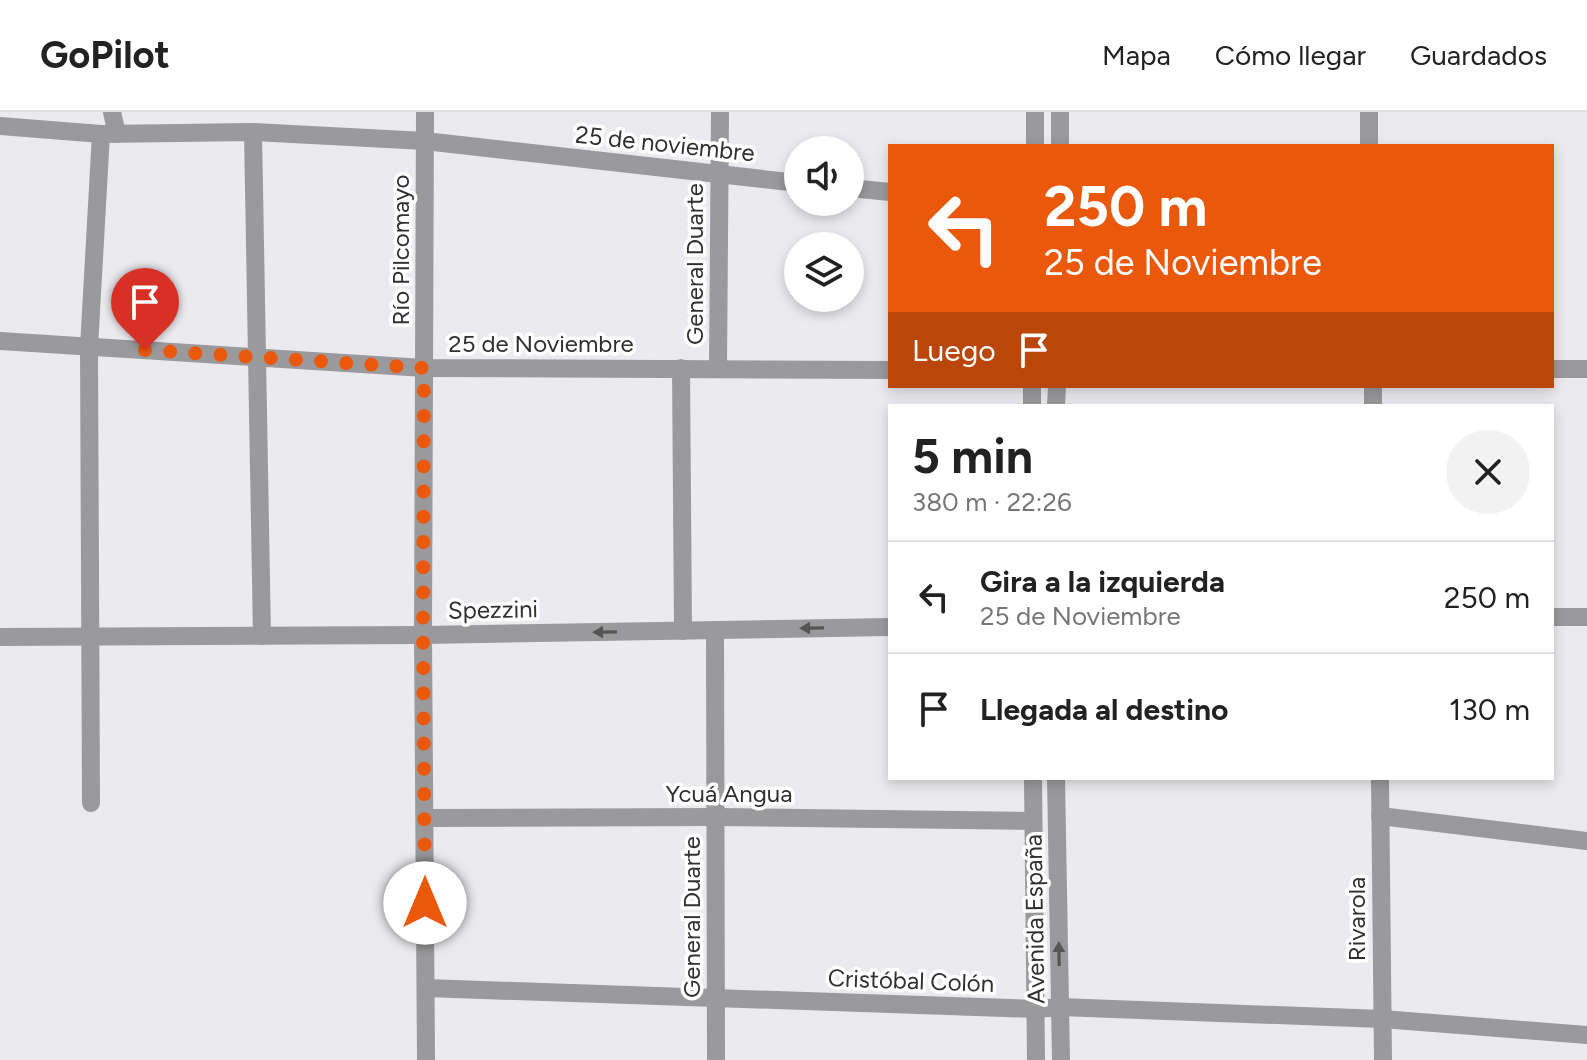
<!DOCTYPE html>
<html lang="es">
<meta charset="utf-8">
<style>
:root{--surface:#fff;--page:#f2f2f2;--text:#222;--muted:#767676;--line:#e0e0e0}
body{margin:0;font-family:Figtree,sans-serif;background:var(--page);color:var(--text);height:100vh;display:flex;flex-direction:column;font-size:30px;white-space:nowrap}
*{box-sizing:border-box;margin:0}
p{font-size:26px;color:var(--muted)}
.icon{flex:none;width:44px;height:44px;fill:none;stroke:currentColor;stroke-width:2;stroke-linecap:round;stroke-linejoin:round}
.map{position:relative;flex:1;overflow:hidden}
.details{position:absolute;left:888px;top:292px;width:666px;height:376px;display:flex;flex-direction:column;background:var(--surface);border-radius:0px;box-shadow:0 4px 12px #0003}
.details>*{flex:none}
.guide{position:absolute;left:888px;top:32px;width:666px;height:244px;border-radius:0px;box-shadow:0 4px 12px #0003;background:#ea580c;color:#fff;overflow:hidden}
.fabs{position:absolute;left:784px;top:24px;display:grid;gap:16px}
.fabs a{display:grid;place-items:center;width:80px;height:80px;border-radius:50%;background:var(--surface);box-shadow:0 4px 12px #0003;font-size:40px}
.pin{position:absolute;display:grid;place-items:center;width:68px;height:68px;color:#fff;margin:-82px -34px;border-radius:50% 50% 50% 0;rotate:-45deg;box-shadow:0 0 8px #0007}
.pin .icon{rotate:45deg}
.me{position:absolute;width:88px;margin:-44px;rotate:0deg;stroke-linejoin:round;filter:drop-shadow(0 0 6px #0008)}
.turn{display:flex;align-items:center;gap:28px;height:168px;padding:0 24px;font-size:36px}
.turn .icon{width:104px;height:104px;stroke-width:2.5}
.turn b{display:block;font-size:56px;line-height:68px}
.then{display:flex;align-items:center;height:76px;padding:0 24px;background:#0003;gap:16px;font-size:30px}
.round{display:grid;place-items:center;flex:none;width:84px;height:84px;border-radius:42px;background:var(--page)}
.headline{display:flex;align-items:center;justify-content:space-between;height:136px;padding:0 24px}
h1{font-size:48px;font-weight:700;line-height:60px}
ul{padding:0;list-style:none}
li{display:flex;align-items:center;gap:24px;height:112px;padding:0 24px;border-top:2px solid var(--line)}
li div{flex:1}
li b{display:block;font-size:30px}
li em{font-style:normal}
header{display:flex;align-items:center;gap:48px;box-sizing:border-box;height:112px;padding:0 40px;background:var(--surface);border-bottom:2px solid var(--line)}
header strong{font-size:38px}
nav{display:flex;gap:44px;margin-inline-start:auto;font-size:28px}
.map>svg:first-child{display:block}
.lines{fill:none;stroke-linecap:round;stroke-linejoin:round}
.minor{stroke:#9a9a9c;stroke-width:18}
.oneway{fill:#555556}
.route{stroke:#ea580c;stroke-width:14;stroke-dasharray:0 25.2}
.labels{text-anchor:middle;stroke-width:7;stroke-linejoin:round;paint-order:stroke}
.street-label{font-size:24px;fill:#303031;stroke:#fff}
</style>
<header>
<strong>GoPilot</strong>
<nav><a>Mapa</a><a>Cómo llegar</a><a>Guardados</a></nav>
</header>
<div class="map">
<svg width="1587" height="948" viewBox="0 0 1587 948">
<rect width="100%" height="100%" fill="#ebebef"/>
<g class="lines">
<g class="minor">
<path d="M112 0 117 22"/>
<path d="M425 0 423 523 426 948"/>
<path d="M1369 0V34"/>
<path d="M0 14 101 22 253 20 425 29 798 71"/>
<path d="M253 20 262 524"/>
<path d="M1035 34V0"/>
<path d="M1060 34V0"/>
<path d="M850 76 890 80"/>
<path d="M0 229 424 256 890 258"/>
<path d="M681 256 683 519"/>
<path d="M718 257 720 0"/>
<path d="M1552 257H1587"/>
<path d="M1373 274V294"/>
<path d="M1032 294V274"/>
<path d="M1056 294 1057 274"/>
<path d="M1552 505H1587"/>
<path d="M715 518 716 948"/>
<path d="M0 525 423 523 890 515"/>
<path d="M1033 666 1036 948"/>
<path d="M1056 666 1061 948"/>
<path d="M1380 666 1383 948"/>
<path d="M91 691 89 235 101 22"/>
<path d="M1380 704 1587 729"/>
<path d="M425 706 716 705 1033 709"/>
<path d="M426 876 1036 897 1060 895 1382 907 1587 923"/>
</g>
</g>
<defs><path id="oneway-solid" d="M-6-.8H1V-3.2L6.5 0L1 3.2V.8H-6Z" transform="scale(2)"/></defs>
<g class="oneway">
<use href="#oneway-solid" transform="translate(812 516) rotate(179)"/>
<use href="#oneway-solid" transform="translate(605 520) rotate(179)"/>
<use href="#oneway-solid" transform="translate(1059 842) rotate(-91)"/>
</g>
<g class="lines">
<path class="route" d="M145 238 424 256 423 523 425 791"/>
</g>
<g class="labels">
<g class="street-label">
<text transform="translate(665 32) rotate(6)" y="8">25 de noviembre</text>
<text transform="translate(401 138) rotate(-90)" y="8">Río Pilcomayo</text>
<text transform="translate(695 152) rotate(-90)" y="8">General Duarte</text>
<text x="541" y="240">25 de Noviembre</text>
<text transform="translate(493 498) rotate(-1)" y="8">Spezzini</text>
<text x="729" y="690">Ycuá Angua</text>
<text transform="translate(692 805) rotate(-90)" y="8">General Duarte</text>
<text transform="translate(1035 807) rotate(-91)" y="8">Avenida España</text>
<text transform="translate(1357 807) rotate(-90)" y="8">Rivarola</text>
<text transform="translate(911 869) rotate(2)" y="8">Cristóbal Colón</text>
</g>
</g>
</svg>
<div class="fabs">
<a><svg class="icon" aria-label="sound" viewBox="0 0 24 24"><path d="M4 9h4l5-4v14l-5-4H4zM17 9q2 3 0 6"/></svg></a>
<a><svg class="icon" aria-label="layers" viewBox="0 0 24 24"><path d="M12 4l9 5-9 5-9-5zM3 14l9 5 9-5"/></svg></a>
</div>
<div class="pin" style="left:145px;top:238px;background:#d93025"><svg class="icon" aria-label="arrive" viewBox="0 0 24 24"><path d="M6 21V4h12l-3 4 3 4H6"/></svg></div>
<svg class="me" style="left:425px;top:791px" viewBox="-20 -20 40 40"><circle r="19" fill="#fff"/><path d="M0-13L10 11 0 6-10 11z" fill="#ea580c"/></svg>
<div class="guide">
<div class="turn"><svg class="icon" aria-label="left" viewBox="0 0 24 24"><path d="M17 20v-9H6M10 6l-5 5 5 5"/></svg><div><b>250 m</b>25 de Noviembre</div></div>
<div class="then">Luego<svg class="icon" aria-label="arrive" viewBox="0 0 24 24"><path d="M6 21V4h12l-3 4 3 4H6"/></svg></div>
</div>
<section class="details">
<div class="headline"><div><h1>5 min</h1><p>380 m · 22:26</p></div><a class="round"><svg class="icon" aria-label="close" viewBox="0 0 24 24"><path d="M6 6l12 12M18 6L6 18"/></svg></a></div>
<ul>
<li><svg class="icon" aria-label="left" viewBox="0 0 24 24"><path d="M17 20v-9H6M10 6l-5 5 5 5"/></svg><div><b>Gira a la izquierda</b><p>25 de Noviembre</p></div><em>250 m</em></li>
<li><svg class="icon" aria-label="arrive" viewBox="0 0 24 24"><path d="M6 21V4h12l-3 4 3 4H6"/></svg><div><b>Llegada al destino</b></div><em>130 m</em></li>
</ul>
</section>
</div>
